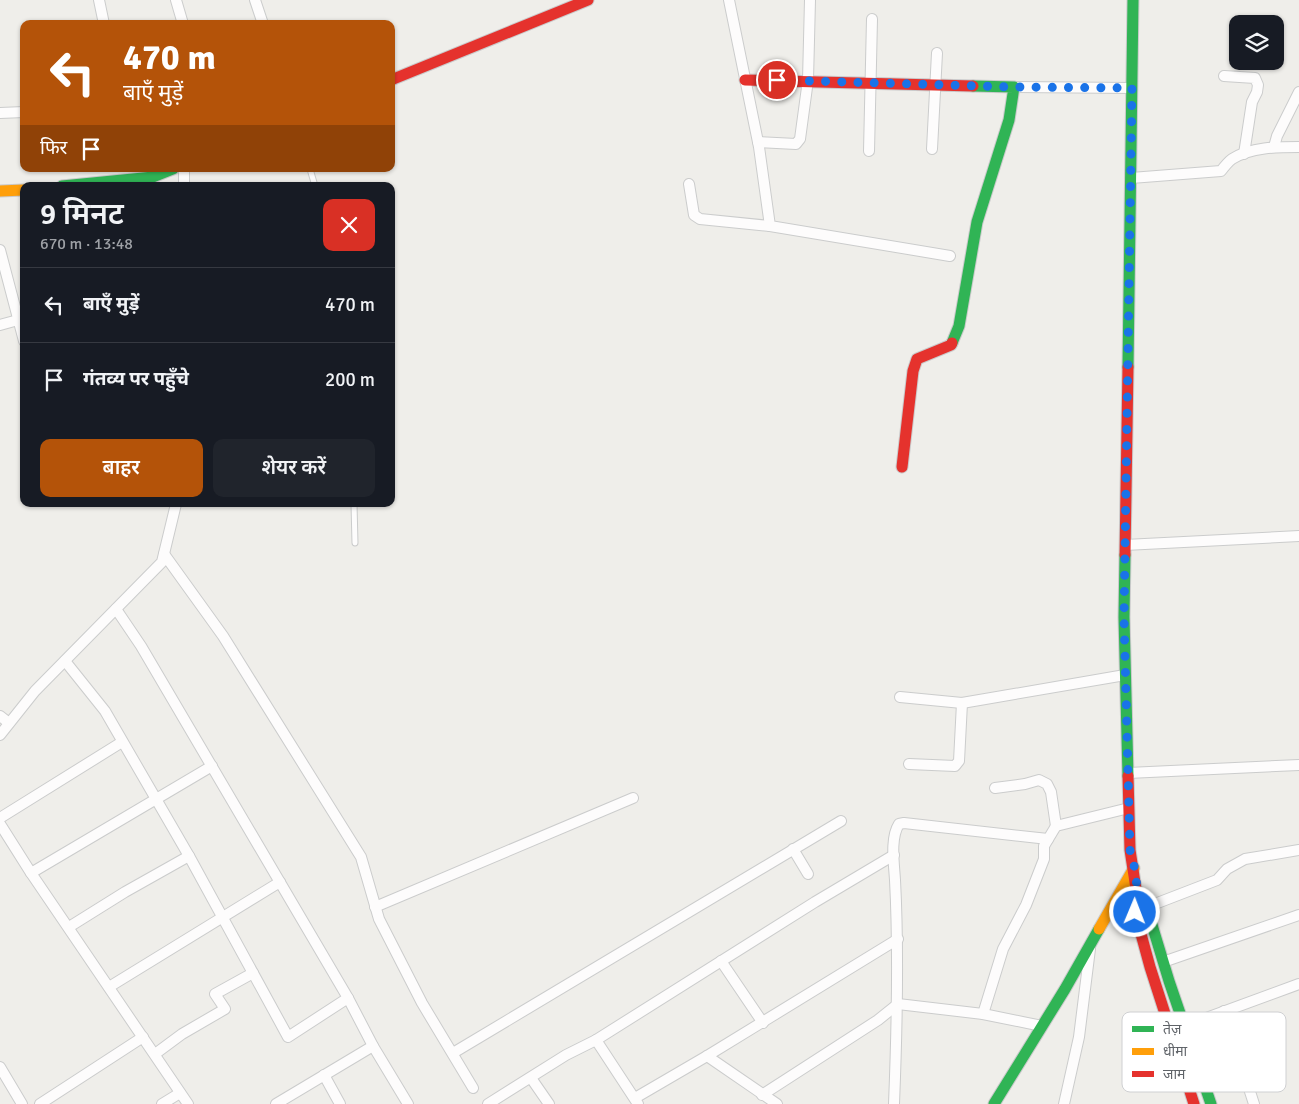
<!DOCTYPE html>
<html lang="hi">
<meta charset="utf-8">
<style>
:root{--surface:#171b24;--page:#20242c;--text:#f1f3f6;--muted:#9ea1a6;--line:#363941;--accent:#b45309}
body{margin:0;font-family:Signika,"Noto Sans Devanagari",sans-serif;background:var(--page);color:var(--text);height:100vh;display:flex;flex-direction:column;font-size:19px;white-space:nowrap}
*{box-sizing:border-box;margin:0}
p{font-size:16px;color:var(--muted)}
.icon{flex:none;width:28px;height:28px;fill:none;stroke:currentColor;stroke-width:2;stroke-linecap:round;stroke-linejoin:round}
.map{position:relative;flex:1;overflow:hidden}
.panel{position:absolute;left:20px;top:182px;width:375px;height:325px;display:flex;flex-direction:column;background:var(--surface);border-radius:10px;box-shadow:0 1px 4px #0004}
.panel>*{flex:none}
.banner{position:absolute;left:20px;top:20px;width:375px;height:152px;border-radius:10px;box-shadow:0 1px 4px #0004;background:#b45309;color:#fff;overflow:hidden}
.tools{position:absolute;left:1229px;top:15px;display:grid;gap:10px}
.tools a{display:grid;place-items:center;width:55px;height:55px;border-radius:10px;background:var(--surface);box-shadow:0 1px 4px #0004;font-size:25px}
.pin{position:absolute;display:grid;place-items:center;width:42px;height:42px;color:#fff;margin:-21px;border:2px solid #fff;border-radius:50%;box-shadow:0 1px 5px #0007}
.me{position:absolute;width:55px;margin:-28px;rotate:1deg;stroke-linejoin:round;filter:drop-shadow(0 0 4px #0008)}
.turn{display:flex;align-items:center;gap:18px;height:105px;padding:0 20px;font-size:22px}
.turn .icon{width:65px;height:65px;stroke-width:2.5}
.turn b{display:block;font-size:35px;line-height:42px}
.then{display:flex;align-items:center;height:48px;padding:0 20px;background:#0003;gap:10px;font-size:19px}
.round{display:grid;place-items:center;flex:none;width:52px;height:52px;border-radius:10px;background:var(--page)}
.summary{display:flex;align-items:center;justify-content:space-between;height:85px;padding:0 20px}
h1{font-size:30px;font-weight:600;line-height:38px}
.cta{display:flex;gap:10px;margin-top:auto;padding:10px 20px}
.cta a{flex:1;height:58px;border-radius:10px;background:var(--accent);color:#fff;font-size:20px;font-weight:600;line-height:58px;text-align:center}
.cta a+a{background:var(--page);color:var(--text)}
ul{padding:0;list-style:none}
li{display:flex;align-items:center;gap:15px;height:75px;padding:0 20px;border-top:1px solid var(--line)}
li div{flex:1}
li b{display:block;font-size:19px}
li em{font-style:normal}
.map>svg:first-child{display:block}
.lines{fill:none;stroke-linecap:round;stroke-linejoin:round}
.lane-casing{stroke:#cbcccc;stroke-width:7}
.street-casing{stroke:#cbcccc;stroke-width:12}
.fast-casing{stroke:#cacacb;stroke-width:13}
.slow-casing{stroke:#cacacb;stroke-width:13}
.jam-casing{stroke:#cacacb;stroke-width:13}
.lane{stroke:#fdfcfc;stroke-width:5}
.street{stroke:#fdfcfc;stroke-width:10}
.fast{stroke:#30b455;stroke-width:11}
.slow{stroke:#ff9f0a;stroke-width:11}
.jam{stroke:#e5322d;stroke-width:11}
.route{stroke:#1a73e8;stroke-width:9;stroke-dasharray:0 16.2}
.key{fill:#fff;stroke:#cfd0d2;stroke-width:1}
.key-label{font-size:14px;fill:#5f6368}
</style>
<div class="map">
<svg width="1299" height="1104" viewBox="0 0 1299 1104">
<rect width="100%" height="100%" fill="#efeeea"/>
<g class="lines">
<defs>
<g id="lane">
<path d="M310 169 315 186"/>
<path d="M354 504 355 543"/>
</g>
<g id="street">
<path d="M99 0 104 24"/>
<path d="M176 0 183 24"/>
<path d="M255 0 263 24"/>
<path d="M729 0 759 147 770 226 950 256"/>
<path d="M1224 76 1255 78 1258 85 1257 92 1252 102 1244 154"/>
<path d="M1014 87 1132 88"/>
<path d="M0 113 24 112"/>
<path d="M758 142 796 144 800 139 808 80 810 0"/>
<path d="M1274 147 1277 136 1299 92"/>
<path d="M932 149 937 53"/>
<path d="M869 151 872 19"/>
<path d="M184 169V186"/>
<path d="M1131 178 1221 171C1224 167 1228 162 1232 159 1251 147 1277 147 1299 147"/>
<path d="M689 184 694 215 700 219 770 226"/>
<path d="M0 250 24 341"/>
<path d="M0 325 18 320"/>
<path d="M1125 545 1299 536"/>
<path d="M164 554 223 636 361 857 379 919 422 1003 473 1088"/>
<path d="M116 609 141 646 348 998 373 1046 408 1104"/>
<path d="M65 661 105 711 189 856 288 1037 348 998"/>
<path d="M900 697 962 703 1125 675"/>
<path d="M0 716 9 723"/>
<path d="M0 735 35 691 162 562 176 504"/>
<path d="M909 764 955 766 959 761 962 703"/>
<path d="M1128 773 1299 765"/>
<path d="M995 788 1025 784 1039 780 1047 784 1051 792 1056 826"/>
<path d="M0 818 122 742"/>
<path d="M0 824 31 873 188 1104"/>
<path d="M793 849 808 874"/>
<path d="M31 873 212 766"/>
<path d="M375 907 633 798"/>
<path d="M1147 907 1217 880 1227 869 1245 859 1299 850"/>
<path d="M69 927 125 892 189 856"/>
<path d="M721 961 763 1023"/>
<path d="M1163 962 1299 915"/>
<path d="M109 987 280 882"/>
<path d="M1224 1011 1254 1104"/>
<path d="M983 1014 1003 949 1026 905 1044 859V846L1056 826 1129 808"/>
<path d="M1179 1028 1299 984"/>
<path d="M596 1040 638 1104"/>
<path d="M453 1053 841 821"/>
<path d="M155 1054 182 1034 225 1009 215 994 253 973"/>
<path d="M707 1056 777 1104"/>
<path d="M0 1067 22 1104"/>
<path d="M324 1075 340 1104"/>
<path d="M531 1078 549 1104"/>
<path d="M762 1095 878 1020 898 1004 983 1014 1042 1026"/>
<path d="M635 1098 707 1056 898 939"/>
<path d="M40 1104 143 1037"/>
<path d="M162 1104 180 1093"/>
<path d="M276 1104 373 1046"/>
<path d="M488 1104 566 1055 596 1040 815 902 894 855"/>
<path d="M894 1104C897 1029 899 955 895 880 894 863 890 838 899 824L904 823 1048 839"/>
<path d="M1064 1104 1079 1037 1090 949"/>
</g>
<g id="fast">
<path d="M62 186 153 177 173 169"/>
<path d="M952 343 959 326 977 222 1009 120 1014 87 973 86"/>
<path d="M1128 367 1133 0"/>
<path d="M1125 555 1124 617 1128 776"/>
<path d="M1136 889 1149 915 1169 981 1211 1104"/>
<path d="M994 1104 1065 989 1099 929"/>
</g>
<g id="slow">
<path d="M0 191 24 190"/>
<path d="M1099 929 1134 868"/>
</g>
<g id="jam">
<path d="M391 80 588 0"/>
<path d="M745 80 973 86"/>
<path d="M902 467 913 371 917 359 951 345 952 343"/>
<path d="M1125 555 1128 367"/>
<path d="M1128 776 1130 850 1136 889 1132 901 1150 967 1194 1104"/>
</g>
</defs>
<use href="#lane" class="lane-casing"/>
<use href="#street" class="street-casing"/>
<use href="#fast" class="fast-casing"/>
<use href="#slow" class="slow-casing"/>
<use href="#jam" class="jam-casing"/>
<use href="#lane" class="lane"/>
<use href="#street" class="street"/>
<use href="#fast" class="fast"/>
<use href="#slow" class="slow"/>
<use href="#jam" class="jam"/>
</g>
<g class="lines">
<path class="route" d="M777 80 1014 87 1132 88 1124 617 1130 850C1133 862 1138 877 1136 889 1134 901 1131 898 1135 912"/>
</g>
<rect x="1122" y="1012" width="164" height="80" rx="8" class="key"/>
<rect x="1132" y="1026" width="22" height="6" fill="#30b455"/>
<rect x="1132" y="1048" width="22" height="7" fill="#ff9f0a"/>
<rect x="1132" y="1071" width="22" height="6" fill="#e5322d"/>
<g class="key-label">
<text x="1163" y="1034">तेज़</text>
<text x="1163" y="1056">धीमा</text>
<text x="1163" y="1079">जाम</text>
</g>
</svg>
<div class="tools">
<a><svg class="icon" aria-label="layers" viewBox="0 0 24 24"><path d="M12 4l9 5-9 5-9-5zM3 14l9 5 9-5"/></svg></a>
</div>
<div class="pin" style="left:777px;top:80px;background:#d93025"><svg class="icon" aria-label="arrive" viewBox="0 0 24 24"><path d="M6 21V4h12l-3 4 3 4H6"/></svg></div>
<svg class="me" style="left:1135px;top:912px" viewBox="-20 -20 40 40"><circle r="17" fill="#1a73e8" stroke="#fff" stroke-width="3"/><path d="M0-11L8 9 0 5-8 9z" fill="#fff"/></svg>
<div class="banner">
<div class="turn"><svg class="icon" aria-label="left" viewBox="0 0 24 24"><path d="M17 20v-9H6M10 6l-5 5 5 5"/></svg><div><b>470 m</b>बाएँ मुड़ें</div></div>
<div class="then">फिर<svg class="icon" aria-label="arrive" viewBox="0 0 24 24"><path d="M6 21V4h12l-3 4 3 4H6"/></svg></div>
</div>
<section class="panel">
<div class="summary"><div><h1>9 मिनट</h1><p>670 m · 13:48</p></div><a class="round" style="background:#d93025;color:#fff"><svg class="icon" aria-label="close" viewBox="0 0 24 24"><path d="M6 6l12 12M18 6L6 18"/></svg></a></div>
<ul>
<li><svg class="icon" aria-label="left" viewBox="0 0 24 24"><path d="M17 20v-9H6M10 6l-5 5 5 5"/></svg><div><b>बाएँ मुड़ें</b></div><em>470 m</em></li>
<li><svg class="icon" aria-label="arrive" viewBox="0 0 24 24"><path d="M6 21V4h12l-3 4 3 4H6"/></svg><div><b>गंतव्य पर पहुँचे</b></div><em>200 m</em></li>
</ul>
<div class="cta"><a>बाहर</a><a>शेयर करें</a></div>
</section>
</div>
